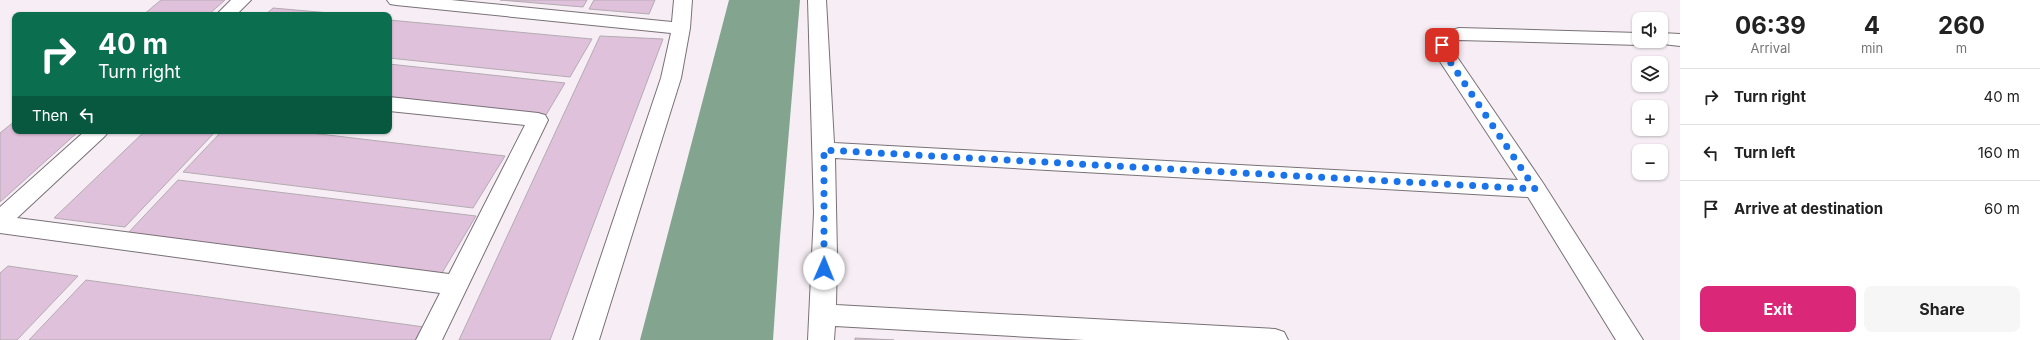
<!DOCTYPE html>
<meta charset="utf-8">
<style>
:root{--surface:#fff;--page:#f6f6f6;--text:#222;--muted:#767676;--line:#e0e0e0;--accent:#db2777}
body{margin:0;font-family:Inter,sans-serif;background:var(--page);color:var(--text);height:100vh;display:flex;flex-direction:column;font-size:15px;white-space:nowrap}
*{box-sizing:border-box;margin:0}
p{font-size:13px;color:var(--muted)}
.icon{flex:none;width:22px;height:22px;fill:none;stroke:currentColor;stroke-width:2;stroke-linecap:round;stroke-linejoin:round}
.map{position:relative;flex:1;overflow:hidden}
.side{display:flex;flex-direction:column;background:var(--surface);width:360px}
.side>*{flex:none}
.top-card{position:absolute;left:12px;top:12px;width:380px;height:122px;border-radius:8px;box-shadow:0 1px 3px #0004;background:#0b6e4f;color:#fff;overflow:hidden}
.controls{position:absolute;left:1632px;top:12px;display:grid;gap:8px}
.controls a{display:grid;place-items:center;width:36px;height:36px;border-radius:8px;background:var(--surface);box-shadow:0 1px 3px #0004;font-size:20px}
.pin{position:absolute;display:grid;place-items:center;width:34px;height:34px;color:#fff;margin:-17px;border-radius:8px;box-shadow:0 2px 6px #0006}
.me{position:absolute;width:44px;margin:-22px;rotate:1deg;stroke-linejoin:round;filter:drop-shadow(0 0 3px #0008)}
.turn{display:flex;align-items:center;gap:14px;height:84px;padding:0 20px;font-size:18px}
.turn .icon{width:52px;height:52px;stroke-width:2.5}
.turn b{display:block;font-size:28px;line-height:34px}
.then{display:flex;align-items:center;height:38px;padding:0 20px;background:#0003;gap:8px;font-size:15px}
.eta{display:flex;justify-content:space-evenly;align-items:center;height:68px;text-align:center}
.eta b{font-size:24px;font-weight:700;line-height:28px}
.cta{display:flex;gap:8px;margin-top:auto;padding:8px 20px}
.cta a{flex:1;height:46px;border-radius:8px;background:var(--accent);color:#fff;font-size:16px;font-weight:700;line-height:46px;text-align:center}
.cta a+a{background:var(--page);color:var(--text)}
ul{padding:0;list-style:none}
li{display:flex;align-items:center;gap:12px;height:56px;padding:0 20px;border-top:1px solid var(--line)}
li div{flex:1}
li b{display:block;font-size:15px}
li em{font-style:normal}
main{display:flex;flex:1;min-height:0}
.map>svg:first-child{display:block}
.water{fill:#83a48e}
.building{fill:#e0c1db;stroke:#b3abb1}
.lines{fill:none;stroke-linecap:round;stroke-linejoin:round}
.minor-casing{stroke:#797177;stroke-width:2}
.minor{fill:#fff;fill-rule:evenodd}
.route{stroke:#1a73e8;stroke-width:7;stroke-dasharray:0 12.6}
</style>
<main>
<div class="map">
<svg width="1680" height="340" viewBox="0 0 1680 340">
<rect width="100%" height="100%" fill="#f6eef4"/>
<path class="water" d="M729 0H800L780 237 773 340H640Z"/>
<g class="building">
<path d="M161 0H225L208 15H143Z"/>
<path d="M500 0H587L583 7Z"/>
<path d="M594 0H655L649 14 589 9Z"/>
<path d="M273 8 330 13 328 15H265Z"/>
<path d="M389 20 592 39 570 77 389 58Z"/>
<path d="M600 36 663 39 550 340H459Z"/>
<path d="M389 64 565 83 546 115 389 98Z"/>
<path d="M15 121V131H79L0 202V133Z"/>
<path d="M145 131H216L125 227 54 218Z"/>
<path d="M222 131H294L505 156 473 208 183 172Z"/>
<path d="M178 180 476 216 442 273 128 233Z"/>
<path d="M8 266 78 276 17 340H0V273Z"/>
<path d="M86 280 424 327 416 340H29Z"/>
<path d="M855 338 894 340H855Z"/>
</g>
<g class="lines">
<defs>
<g id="minor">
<path d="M231 0H251L236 15H216Z"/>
<path d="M387 0H451L672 22 674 0H692L690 28 681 78 599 340H573L661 78 671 33 396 5 390 4Z"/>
<path d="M808 0H826L834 143 1518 180 1435 54 1433 45 1437 34 1459 28 1639 33V41H1647L1646 43 1639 45 1459 40 1453 41 1451 45 1455 54 1543 183 1643 340H1616L1528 197 835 158 837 255 836 305 1275 329 1284 332 1288 340H1084L835 326 834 340H808L814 213Z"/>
<path d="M1661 33 1680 34V46L1654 43 1653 41H1661Z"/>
<path d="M389 97 538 113 545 115 548 120 442 340H416L440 293 0 233V207L85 131H109L105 136 17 218 449 274 525 125 389 111Z"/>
</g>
</defs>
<use href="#minor" class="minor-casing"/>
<use href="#minor" class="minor"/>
</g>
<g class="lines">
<path class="route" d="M824 269V150L1535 189 1445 54 1442 45"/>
</g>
</svg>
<div class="controls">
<a><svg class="icon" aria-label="sound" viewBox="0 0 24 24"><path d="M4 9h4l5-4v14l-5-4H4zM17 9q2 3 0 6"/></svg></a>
<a><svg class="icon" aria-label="layers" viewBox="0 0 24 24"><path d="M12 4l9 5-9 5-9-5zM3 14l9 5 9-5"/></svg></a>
<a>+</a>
<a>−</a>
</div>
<div class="pin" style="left:1442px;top:45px;background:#d93025"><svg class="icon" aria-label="arrive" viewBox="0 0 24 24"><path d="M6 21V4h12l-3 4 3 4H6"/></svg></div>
<svg class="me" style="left:824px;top:269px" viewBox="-20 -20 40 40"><circle r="19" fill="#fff"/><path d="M0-13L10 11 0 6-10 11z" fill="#1a73e8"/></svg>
<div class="top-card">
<div class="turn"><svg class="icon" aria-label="right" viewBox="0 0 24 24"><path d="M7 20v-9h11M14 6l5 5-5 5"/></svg><div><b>40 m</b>Turn right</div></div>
<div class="then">Then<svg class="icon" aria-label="left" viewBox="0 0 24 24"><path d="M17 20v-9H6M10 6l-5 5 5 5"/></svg></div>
</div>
</div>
<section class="side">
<div class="eta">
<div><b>06:39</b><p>Arrival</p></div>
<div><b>4</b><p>min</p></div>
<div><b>260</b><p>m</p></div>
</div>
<ul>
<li><svg class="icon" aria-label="right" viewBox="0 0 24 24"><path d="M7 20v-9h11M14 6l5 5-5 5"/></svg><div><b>Turn right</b></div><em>40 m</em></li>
<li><svg class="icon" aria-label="left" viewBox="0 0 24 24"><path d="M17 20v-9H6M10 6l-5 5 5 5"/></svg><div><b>Turn left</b></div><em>160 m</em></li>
<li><svg class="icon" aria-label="arrive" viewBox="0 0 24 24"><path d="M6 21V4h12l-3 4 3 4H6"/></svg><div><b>Arrive at destination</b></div><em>60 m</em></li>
</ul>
<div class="cta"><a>Exit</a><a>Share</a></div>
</section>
</main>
